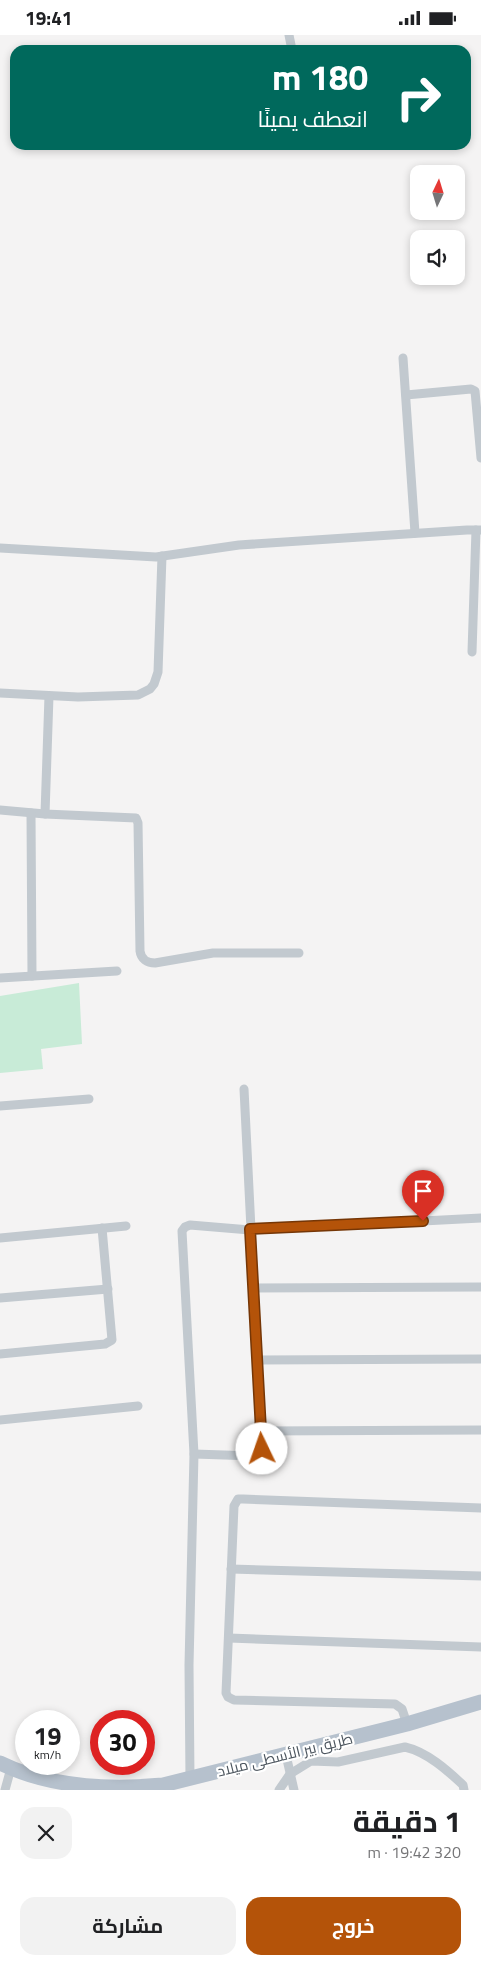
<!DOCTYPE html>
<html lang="ar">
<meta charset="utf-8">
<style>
:root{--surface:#fff;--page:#f2f2f2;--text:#202124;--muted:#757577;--accent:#b45309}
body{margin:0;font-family:"Titillium Web",Cairo,sans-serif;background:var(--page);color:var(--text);direction:rtl;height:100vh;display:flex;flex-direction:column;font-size:19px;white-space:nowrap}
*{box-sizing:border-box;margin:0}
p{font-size:16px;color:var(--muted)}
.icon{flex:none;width:28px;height:28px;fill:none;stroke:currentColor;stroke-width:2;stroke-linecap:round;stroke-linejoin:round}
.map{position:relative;height:1755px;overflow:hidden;direction:ltr}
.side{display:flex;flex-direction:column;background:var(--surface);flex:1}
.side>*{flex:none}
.guide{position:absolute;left:10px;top:10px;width:461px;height:105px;border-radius:15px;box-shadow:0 2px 8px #0003;direction:rtl;background:#00695c;color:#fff;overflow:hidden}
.needle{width:32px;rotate:4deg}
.fabs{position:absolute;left:410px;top:130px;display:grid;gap:10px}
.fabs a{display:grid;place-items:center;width:55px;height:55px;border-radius:10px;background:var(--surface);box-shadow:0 2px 8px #0003;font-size:25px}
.speed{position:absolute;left:15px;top:1675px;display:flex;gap:10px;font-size:25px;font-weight:700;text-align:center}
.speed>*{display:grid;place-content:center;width:65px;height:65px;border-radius:50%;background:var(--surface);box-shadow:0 2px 8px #0003;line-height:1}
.speed small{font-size:12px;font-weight:400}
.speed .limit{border:8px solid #d22;background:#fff;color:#111}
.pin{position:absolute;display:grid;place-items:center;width:42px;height:42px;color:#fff;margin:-51px -21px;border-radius:50% 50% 50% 0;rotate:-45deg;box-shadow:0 0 5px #0007}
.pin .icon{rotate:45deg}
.me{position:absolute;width:55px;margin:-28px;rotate:357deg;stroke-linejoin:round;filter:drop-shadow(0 0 4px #0008)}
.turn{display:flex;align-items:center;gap:18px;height:105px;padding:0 20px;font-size:22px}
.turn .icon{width:65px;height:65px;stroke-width:2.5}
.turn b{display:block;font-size:35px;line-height:42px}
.round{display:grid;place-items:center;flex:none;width:52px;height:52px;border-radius:15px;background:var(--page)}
.headline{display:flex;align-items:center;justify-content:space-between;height:85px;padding:0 20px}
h1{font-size:30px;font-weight:700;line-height:38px}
.button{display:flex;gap:10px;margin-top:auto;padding:10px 20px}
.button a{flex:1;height:58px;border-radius:15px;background:var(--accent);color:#fff;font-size:20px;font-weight:700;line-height:58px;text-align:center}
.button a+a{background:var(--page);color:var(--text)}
.status{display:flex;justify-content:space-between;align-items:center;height:35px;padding:0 25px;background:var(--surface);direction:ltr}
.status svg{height:14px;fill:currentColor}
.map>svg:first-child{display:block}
.green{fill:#c8ebd7}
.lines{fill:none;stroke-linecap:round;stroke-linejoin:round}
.street{stroke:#c2c9cf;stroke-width:9}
.primary{stroke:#b6c1cd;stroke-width:15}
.route-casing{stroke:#753606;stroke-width:12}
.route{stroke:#b45309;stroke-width:9}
.labels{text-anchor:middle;stroke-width:4.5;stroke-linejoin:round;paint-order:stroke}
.street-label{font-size:15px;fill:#4c555e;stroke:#fff}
</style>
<div class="status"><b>19:41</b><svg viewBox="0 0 49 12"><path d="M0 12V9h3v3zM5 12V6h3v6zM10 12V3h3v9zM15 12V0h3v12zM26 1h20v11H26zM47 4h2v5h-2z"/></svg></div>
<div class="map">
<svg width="481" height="1755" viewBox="0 0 481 1755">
<rect width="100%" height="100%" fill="#f4f3f3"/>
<path class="green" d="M79 948 82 1009 41 1014 43 1034 0 1038V961Z"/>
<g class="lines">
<g class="street">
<path d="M289 0 292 15"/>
<path d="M403 323 415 498"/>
<path d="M406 360 471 354 475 356 481 423"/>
<path d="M0 513 156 522 239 510 467 495H481"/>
<path d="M472 617 476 495"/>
<path d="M0 658 78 662 138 660 150 654 154 649 158 637 162 521"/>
<path d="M0 775 45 779 136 783 138 788 140 916C141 924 147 928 155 928L213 918H299"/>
<path d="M31 778 32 941"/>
<path d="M45 779 49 661"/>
<path d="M0 943 117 936"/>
<path d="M0 1071 89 1064"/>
<path d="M0 1203 126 1191"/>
<path d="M254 1253 481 1252"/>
<path d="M0 1263 108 1254"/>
<path d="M0 1319 105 1309 112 1305 102 1193"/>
<path d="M258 1325 481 1324"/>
<path d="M0 1385 138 1371"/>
<path d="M261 1396 481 1395"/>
<path d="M194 1419 254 1421 258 1420 262 1414 244 1054"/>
<path d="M231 1534 481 1541"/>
<path d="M229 1603 481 1612"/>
<path d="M407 1689 402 1674 395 1669 234 1665 228 1662 226 1658 234 1471 238 1464H243L481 1473"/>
<path d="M286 1720 294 1755"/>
<path d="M190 1744 189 1630 194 1419 182 1196 185 1192 190 1190 250 1195 481 1183"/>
<path d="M5 1755 11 1733"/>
<path d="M279 1755 290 1739 311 1726 338 1727 405 1712C427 1717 447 1735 463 1750L464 1755"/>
</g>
<path class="primary" d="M0 1728C49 1752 110 1755 163 1750L407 1689 481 1667"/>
</g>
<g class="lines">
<defs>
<path id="route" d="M262 1414 250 1194 423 1186"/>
</defs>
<use href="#route" class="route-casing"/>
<use href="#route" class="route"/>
</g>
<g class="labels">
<g class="street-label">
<text transform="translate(285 1720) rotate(-14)" y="5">طريق بير الأسطى ميلاد</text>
</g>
</g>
</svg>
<div class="fabs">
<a><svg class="needle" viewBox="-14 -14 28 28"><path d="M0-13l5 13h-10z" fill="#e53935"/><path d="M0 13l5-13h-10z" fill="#757577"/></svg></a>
<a><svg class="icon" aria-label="sound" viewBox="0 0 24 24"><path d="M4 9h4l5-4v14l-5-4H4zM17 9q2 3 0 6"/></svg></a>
</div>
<div class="speed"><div>19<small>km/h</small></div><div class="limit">30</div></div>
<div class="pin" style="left:423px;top:1186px;background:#d93025"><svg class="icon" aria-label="arrive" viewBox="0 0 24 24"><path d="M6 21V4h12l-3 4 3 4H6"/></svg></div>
<svg class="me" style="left:262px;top:1414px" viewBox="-20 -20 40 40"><circle r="19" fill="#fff"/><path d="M0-13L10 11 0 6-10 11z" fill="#b45309"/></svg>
<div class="guide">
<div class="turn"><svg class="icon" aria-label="right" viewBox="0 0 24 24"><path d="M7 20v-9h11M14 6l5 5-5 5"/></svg><div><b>180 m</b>انعطف يمينًا</div></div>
</div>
</div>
<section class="side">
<div class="headline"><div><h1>1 دقيقة</h1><p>320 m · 19:42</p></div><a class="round"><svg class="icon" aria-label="close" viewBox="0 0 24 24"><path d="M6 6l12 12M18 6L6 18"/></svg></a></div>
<div class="button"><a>خروج</a><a>مشاركة</a></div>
</section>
